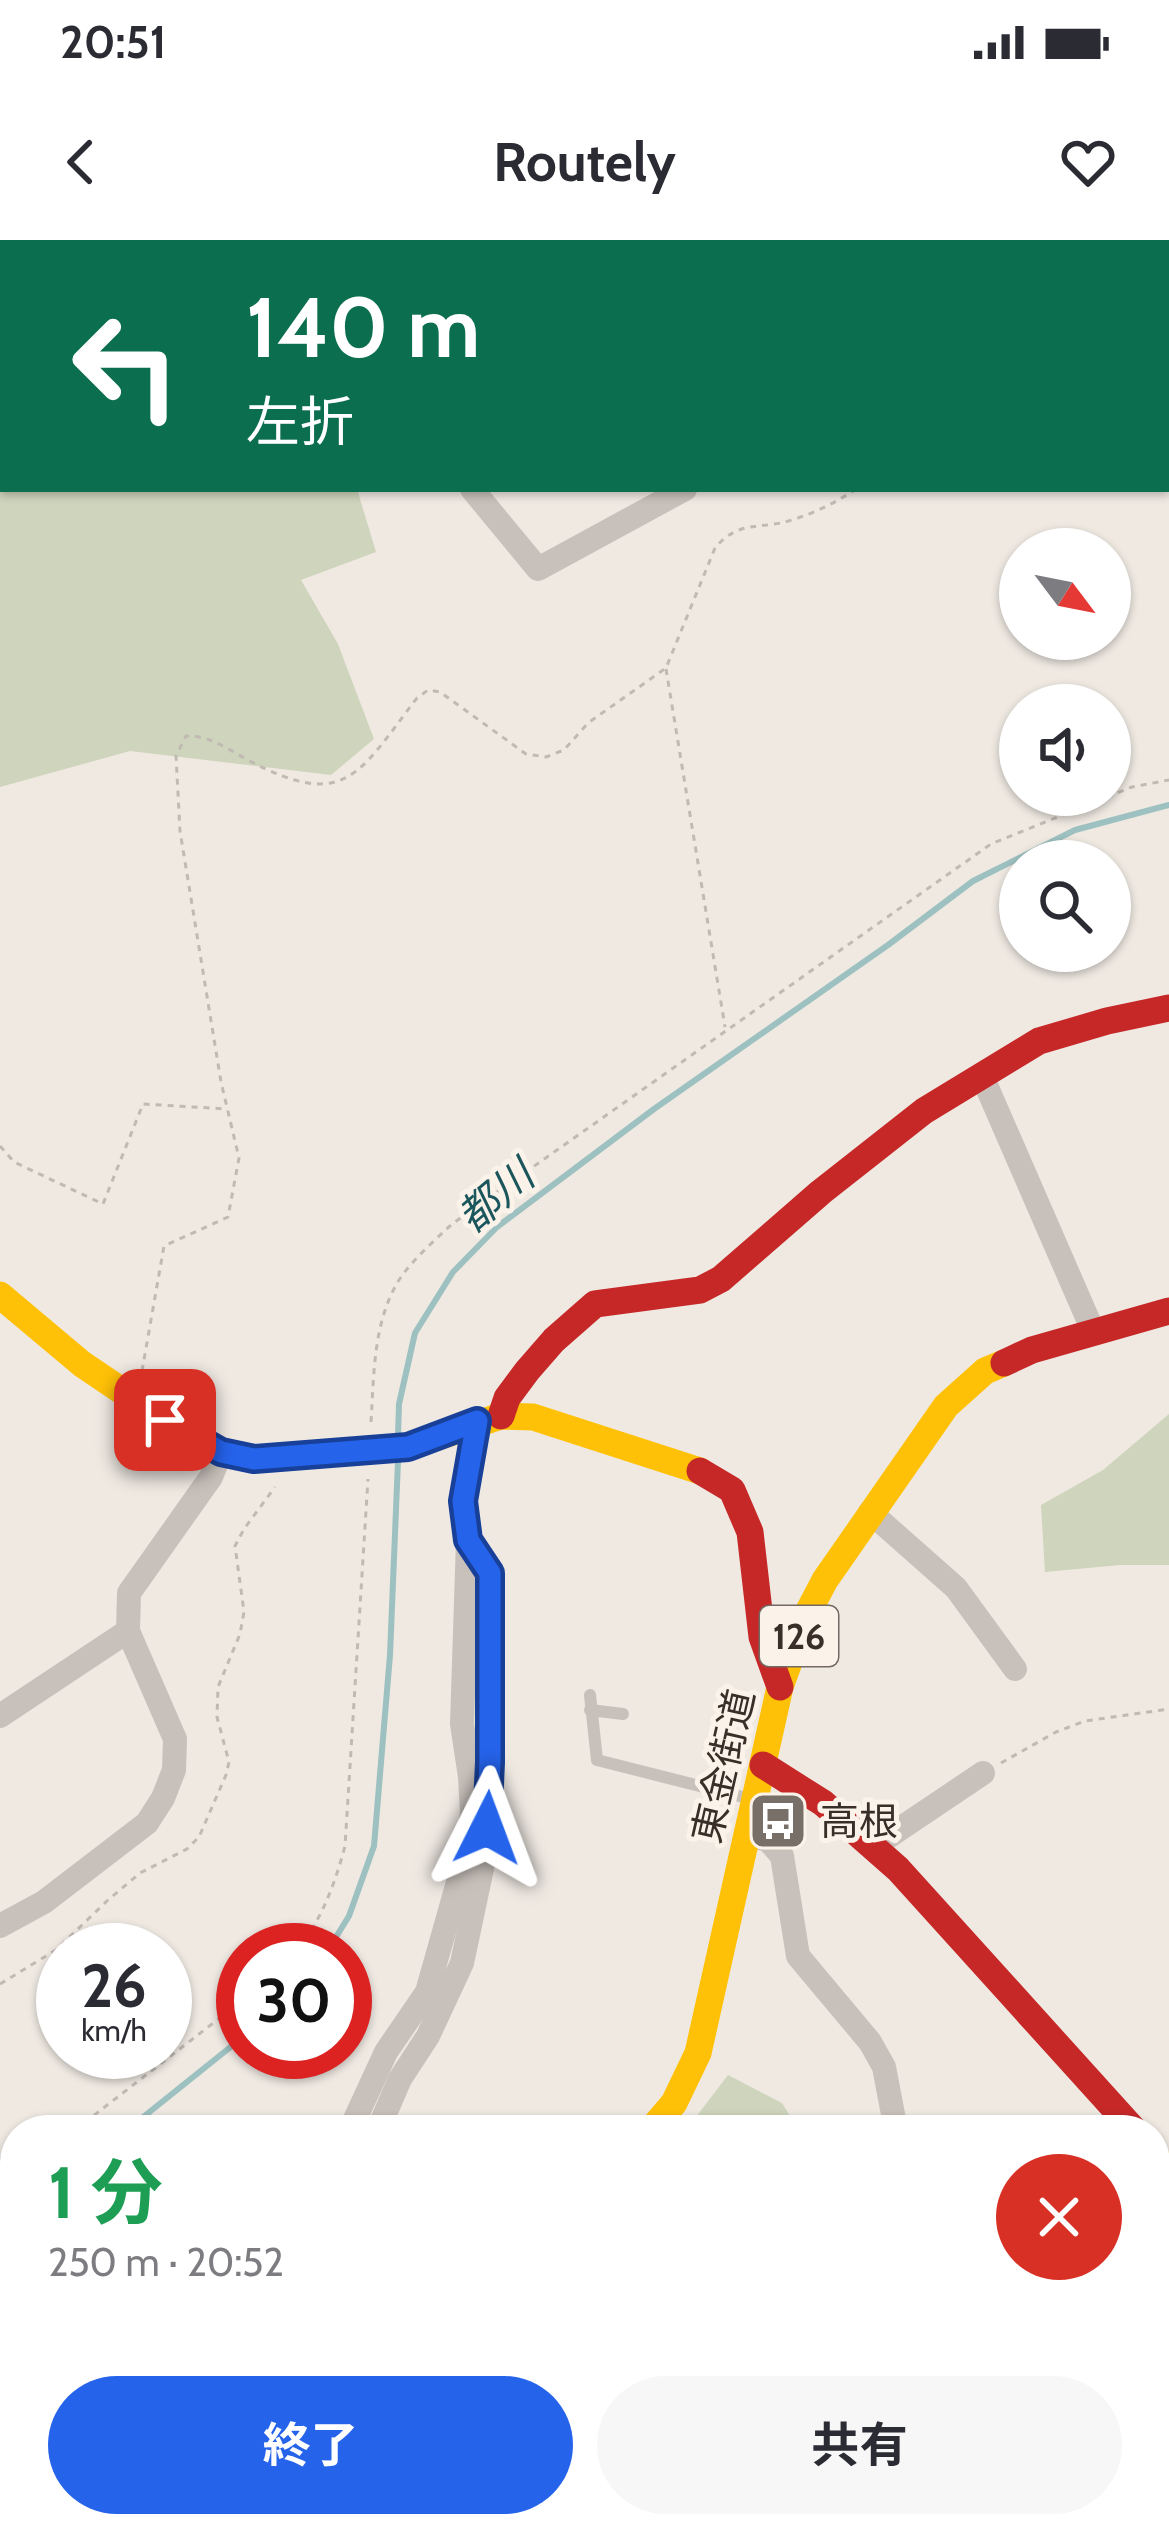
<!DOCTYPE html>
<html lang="ja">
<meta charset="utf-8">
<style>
:root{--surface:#fff;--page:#f7f7f7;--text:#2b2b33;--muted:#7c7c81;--accent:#2563eb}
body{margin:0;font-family:Cabin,"Noto Sans JP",sans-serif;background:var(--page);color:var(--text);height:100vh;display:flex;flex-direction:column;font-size:45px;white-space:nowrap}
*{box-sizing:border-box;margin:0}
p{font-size:39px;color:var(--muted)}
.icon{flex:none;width:66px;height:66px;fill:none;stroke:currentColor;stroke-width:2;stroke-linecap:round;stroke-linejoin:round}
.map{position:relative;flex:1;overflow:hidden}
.side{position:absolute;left:0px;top:1875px;width:1170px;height:423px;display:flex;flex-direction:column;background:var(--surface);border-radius:48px 48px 0 0;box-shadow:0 3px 9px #0004}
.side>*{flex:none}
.hud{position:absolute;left:0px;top:0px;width:1170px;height:252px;box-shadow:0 3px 9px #0004;background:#0b6e4f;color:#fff;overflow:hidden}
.needle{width:78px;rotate:122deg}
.tools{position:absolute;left:999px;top:288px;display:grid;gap:24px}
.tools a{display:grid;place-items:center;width:132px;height:132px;border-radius:50%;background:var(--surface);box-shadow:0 3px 9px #0004;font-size:60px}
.speed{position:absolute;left:36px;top:1683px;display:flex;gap:24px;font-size:60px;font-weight:700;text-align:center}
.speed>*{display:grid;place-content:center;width:156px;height:156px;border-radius:50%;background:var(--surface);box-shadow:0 3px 9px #0004;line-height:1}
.speed small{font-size:30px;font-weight:400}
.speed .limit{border:18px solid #d22;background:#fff;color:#111}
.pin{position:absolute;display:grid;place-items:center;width:102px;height:102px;color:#fff;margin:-51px;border-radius:24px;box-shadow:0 6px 18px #0006}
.me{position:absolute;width:132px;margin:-66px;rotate:3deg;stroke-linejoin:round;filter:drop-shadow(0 0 9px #0008)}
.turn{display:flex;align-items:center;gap:42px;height:252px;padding:0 48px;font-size:54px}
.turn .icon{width:156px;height:156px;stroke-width:2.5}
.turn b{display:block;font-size:84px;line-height:102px}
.round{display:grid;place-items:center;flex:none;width:126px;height:126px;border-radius:63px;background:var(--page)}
.summary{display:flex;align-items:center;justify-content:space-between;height:204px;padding:0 48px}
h1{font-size:72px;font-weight:700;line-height:90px;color:#1e9e55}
.button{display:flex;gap:24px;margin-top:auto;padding:24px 48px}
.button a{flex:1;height:138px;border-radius:72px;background:var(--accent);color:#fff;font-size:48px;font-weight:700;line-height:138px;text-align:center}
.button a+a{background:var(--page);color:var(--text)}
.status{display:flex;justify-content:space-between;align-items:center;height:84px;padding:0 60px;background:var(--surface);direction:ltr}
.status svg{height:33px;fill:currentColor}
header{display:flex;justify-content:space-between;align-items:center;height:156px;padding:0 48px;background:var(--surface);font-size:54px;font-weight:700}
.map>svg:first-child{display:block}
.green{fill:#cfd5bc}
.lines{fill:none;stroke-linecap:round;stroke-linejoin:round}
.stream{stroke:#9dc0c0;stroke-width:6}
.path{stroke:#c1bab3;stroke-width:3;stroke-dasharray:6 6;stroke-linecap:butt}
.lane{stroke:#c8c1bb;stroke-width:12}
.street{stroke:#c8c1bb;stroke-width:24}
.slow{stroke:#ffc107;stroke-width:27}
.jam{stroke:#c62828;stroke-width:27}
.route-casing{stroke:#184099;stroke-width:30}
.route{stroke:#2563eb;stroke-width:21}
.labels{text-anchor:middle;stroke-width:10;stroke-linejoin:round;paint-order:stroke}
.shield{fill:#fbf3e9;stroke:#736962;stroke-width:3}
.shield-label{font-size:36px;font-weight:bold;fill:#392e28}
.street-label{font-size:39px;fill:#392e28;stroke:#fbf3e9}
.poi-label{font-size:39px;fill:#392e28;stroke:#fbf3e9;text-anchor:start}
.water-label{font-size:42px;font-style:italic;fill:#1b565d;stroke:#fbf3e9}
</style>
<div class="status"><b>20:51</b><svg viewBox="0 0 49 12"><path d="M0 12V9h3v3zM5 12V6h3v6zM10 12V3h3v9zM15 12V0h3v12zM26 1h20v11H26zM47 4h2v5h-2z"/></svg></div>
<header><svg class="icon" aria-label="back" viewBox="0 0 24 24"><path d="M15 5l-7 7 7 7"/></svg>Routely<svg class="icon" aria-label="heart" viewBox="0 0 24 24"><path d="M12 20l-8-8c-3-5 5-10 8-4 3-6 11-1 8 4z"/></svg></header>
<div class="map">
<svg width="1169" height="2296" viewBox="0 0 1169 2296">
<rect width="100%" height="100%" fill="#efe9e2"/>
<g class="green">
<path d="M0 0H231L233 3H3V249H357L376 312 301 340 338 404 374 499 331 535 130 511 0 547Z"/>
<path d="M829 0H1169V236L1167 3H831Z"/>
<path d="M1169 1174V1325H1120L1045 1332 1041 1265 1103 1230Z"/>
<path d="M728 1835 782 1863 798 1889 686 1890Z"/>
<path d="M294 2283H763L782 2296H283Z"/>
</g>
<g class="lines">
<g class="stream">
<path d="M398 1195 399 1164 415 1093 453 1032 497 987 654 869 888 705 973 641 1075 590 1169 565"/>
<path d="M328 1710 349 1676 374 1606 390 1415 398 1221"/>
<path d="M127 1890 243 1797"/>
<path d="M0 1987 15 1976"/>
</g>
<g class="path">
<path d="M1167 197H1169"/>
<path d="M1167 219H1169"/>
<path d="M666 429 725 787"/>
<path d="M0 906 14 922 103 964 143 864 227 869"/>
<path d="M142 1131 164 1006 228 977 239 918 221 842 180 591 176 516 186 496C209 495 226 508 246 519 346 573 359 533 417 458L428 450 440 452 526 514 546 517 564 510 588 483 666 428 715 308C740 278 762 291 795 279 816 272 837 262 856 249"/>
<path d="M371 1182C374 1135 373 1082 399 1040 413 1019 434 1001 452 984L991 604 1132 547 1169 540"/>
<path d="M1001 1523 1056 1492 1085 1481 1169 1469"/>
<path d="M298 1710C322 1678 335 1644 345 1606L368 1239"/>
<path d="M0 1744 56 1710 108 1660 140 1633 187 1609 199 1597 226 1535 229 1522 217 1477 218 1447 240 1394 244 1372 235 1306 244 1289 275 1247"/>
<path d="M75 1890 243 1760"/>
<path d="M0 1917 15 1935"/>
<path d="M0 1948 14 1937"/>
<path d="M0 2147 15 2139"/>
</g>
<g class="lane">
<path d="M590 1455 597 1520 747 1558"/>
<path d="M590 1470 623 1474"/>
</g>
<g class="street">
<path d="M548 3 550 0"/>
<path d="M472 249 538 329 685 249"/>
<path d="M982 836 1093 1091"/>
<path d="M870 1272 956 1348 1015 1429"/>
<path d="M0 1476 128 1391"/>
<path d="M748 1595 768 1600 782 1616 798 1716 870 1802 884 1827 896 1890"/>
<path d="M876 1605 983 1533"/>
<path d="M0 1686 44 1662 147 1583 163 1558 174 1530 175 1499 128 1391 129 1353 211 1237 221 1212"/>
<path d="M350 1890 386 1812 427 1752 466 1614 472 1572 470 1537 462 1484 468 1300 463 1261 477 1182"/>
<path d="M378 1890 400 1839 428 1796 462 1723 484 1619 490 1556V1333L468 1300"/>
<path d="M1155 2050 1169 2049"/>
</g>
<g class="slow">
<path d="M0 1055 82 1124 193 1199 221 1212 254 1219 408 1207 501 1176 533 1177 700 1231"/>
<path d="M651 1890 674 1863 698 1813 780 1447 805 1378 825 1340 946 1166 985 1131 1004 1123"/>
<path d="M1155 1916 1169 1936"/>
<path d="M0 2237 15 2231"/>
</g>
<g class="jam">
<path d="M1004 1123 1032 1110 1169 1071"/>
<path d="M501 1176 507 1158 527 1131 554 1100 595 1064 700 1050 721 1039 821 952 924 871 1039 801 1107 781 1169 768"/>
<path d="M700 1231 732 1250 750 1292 762 1397 780 1447"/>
<path d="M763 1525 823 1563 898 1629 1134 1890"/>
</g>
</g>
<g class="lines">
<defs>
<path id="route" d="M165 1180 221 1212 254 1219 408 1207 477 1181 463 1261 468 1300 490 1333V1522L487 1588"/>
</defs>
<use href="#route" class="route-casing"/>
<use href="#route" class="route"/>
</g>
<defs>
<symbol id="bus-square" viewBox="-11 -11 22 22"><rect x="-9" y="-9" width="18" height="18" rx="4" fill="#796f69" stroke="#fbf3e9"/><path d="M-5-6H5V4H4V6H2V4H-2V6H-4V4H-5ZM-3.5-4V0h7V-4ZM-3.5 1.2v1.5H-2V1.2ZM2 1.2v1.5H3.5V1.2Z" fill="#fff"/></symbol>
</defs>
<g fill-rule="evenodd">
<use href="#bus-square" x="745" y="1548" width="66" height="66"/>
</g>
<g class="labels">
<rect class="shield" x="760" y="1366" width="78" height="60" rx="9"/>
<g class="shield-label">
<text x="799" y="1409">126</text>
</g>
<g class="street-label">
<text transform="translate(723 1526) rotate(-77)" y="14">東金街道</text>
</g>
<g class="poi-label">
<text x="820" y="1595">高根</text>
</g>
<g class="water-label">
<text transform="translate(495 956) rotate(-40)" y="15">都川</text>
</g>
</g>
</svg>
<div class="tools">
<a><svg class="needle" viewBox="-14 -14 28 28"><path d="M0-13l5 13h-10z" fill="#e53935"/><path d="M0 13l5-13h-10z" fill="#7c7c81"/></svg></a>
<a><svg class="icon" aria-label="sound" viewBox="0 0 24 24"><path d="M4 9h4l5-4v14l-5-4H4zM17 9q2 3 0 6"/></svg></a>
<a><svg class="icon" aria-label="search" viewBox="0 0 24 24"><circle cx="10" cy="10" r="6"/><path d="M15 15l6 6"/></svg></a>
</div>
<div class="speed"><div>26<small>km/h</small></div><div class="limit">30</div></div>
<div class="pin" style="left:165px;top:1180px;background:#d93025"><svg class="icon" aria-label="arrive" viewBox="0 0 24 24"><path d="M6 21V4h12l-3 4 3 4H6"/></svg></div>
<svg class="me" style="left:487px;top:1588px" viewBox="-20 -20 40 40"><path d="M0-17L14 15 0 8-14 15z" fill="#2563eb" stroke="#fff" stroke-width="4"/></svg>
<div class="hud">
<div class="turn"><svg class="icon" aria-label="left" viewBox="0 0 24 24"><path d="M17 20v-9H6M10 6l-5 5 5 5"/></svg><div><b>140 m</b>左折</div></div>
</div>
<section class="side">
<div class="summary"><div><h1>1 分</h1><p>250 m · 20:52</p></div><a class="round" style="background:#d93025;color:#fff"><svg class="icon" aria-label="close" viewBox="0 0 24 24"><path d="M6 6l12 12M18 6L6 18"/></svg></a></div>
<div class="button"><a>終了</a><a>共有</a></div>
</section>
</div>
